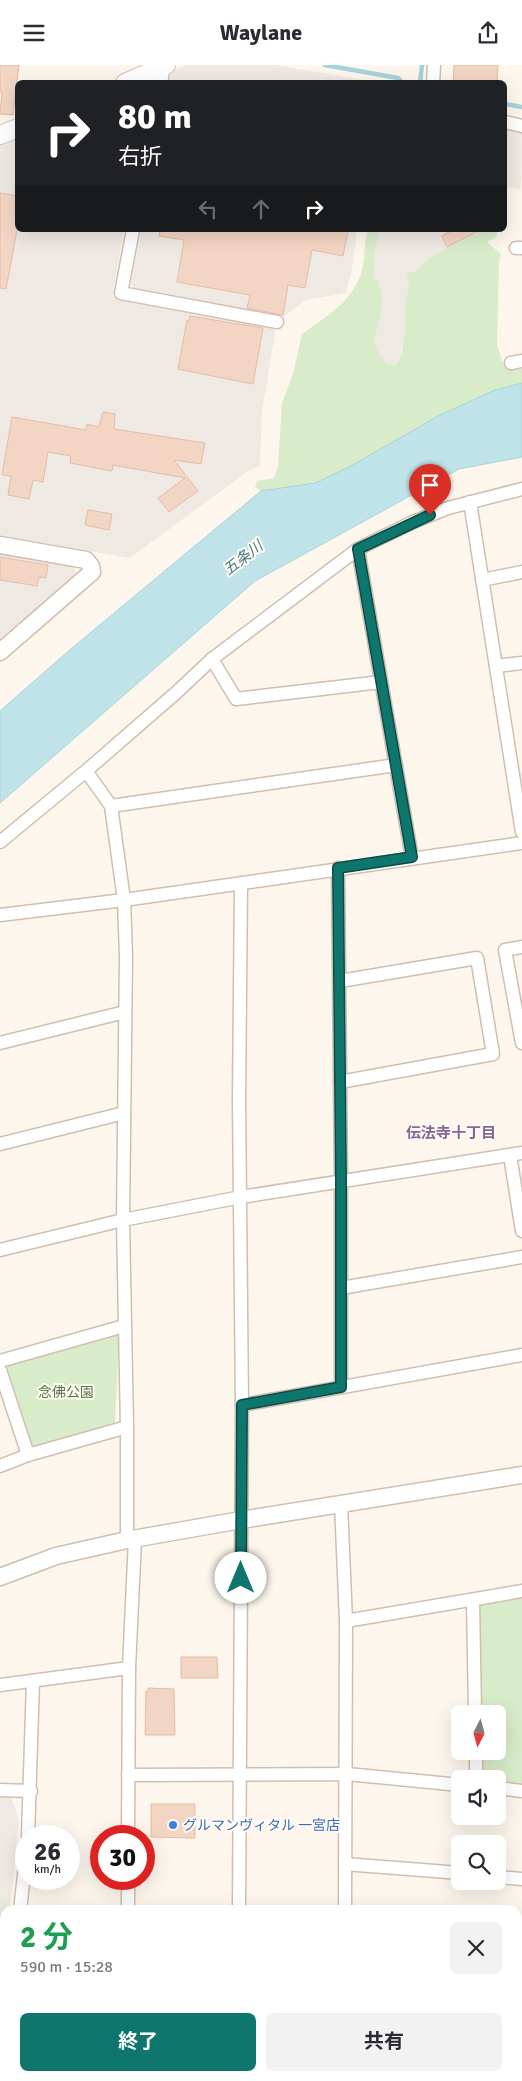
<!DOCTYPE html>
<html lang="ja">
<meta charset="utf-8">
<style>
:root{--surface:#fff;--page:#f2f2f3;--text:#2b2b33;--muted:#7c7c81;--accent:#0f766e}
body{margin:0;font-family:Signika,"Noto Sans JP",sans-serif;background:var(--page);color:var(--text);height:100vh;display:flex;flex-direction:column;font-size:19px;white-space:nowrap}
*{box-sizing:border-box;margin:0}
p{font-size:16px;color:var(--muted)}
.icon{flex:none;width:28px;height:28px;fill:none;stroke:currentColor;stroke-width:2;stroke-linecap:round;stroke-linejoin:round}
.map{position:relative;flex:1;overflow:hidden}
.drawer{position:absolute;left:0px;top:1840px;width:522px;height:176px;display:flex;flex-direction:column;background:var(--surface);border-radius:15px 15px 0 0;box-shadow:0 5px 20px #0002}
.drawer>*{flex:none}
.guide{position:absolute;left:15px;top:15px;width:492px;height:152px;border-radius:8px;box-shadow:0 5px 20px #0002;background:#202124;color:#fff;overflow:hidden}
.needle{width:32px;rotate:186deg}
.tools{position:absolute;left:451px;top:1640px;display:grid;gap:10px}
.tools a{display:grid;place-items:center;width:55px;height:55px;border-radius:8px;background:var(--surface);box-shadow:0 5px 20px #0002;font-size:25px}
.speed{position:absolute;left:15px;top:1760px;display:flex;gap:10px;font-size:25px;font-weight:700;text-align:center}
.speed>*{display:grid;place-content:center;width:65px;height:65px;border-radius:50%;background:var(--surface);box-shadow:0 5px 20px #0002;line-height:1}
.speed small{font-size:12px;font-weight:400}
.speed .limit{border:8px solid #d22;background:#fff;color:#111}
.pin{position:absolute;display:grid;place-items:center;width:42px;height:42px;color:#fff;margin:-51px -21px;border-radius:50% 50% 50% 0;rotate:-45deg;box-shadow:0 0 5px #0007}
.pin .icon{rotate:45deg}
.me{position:absolute;width:55px;margin:-28px;rotate:0deg;stroke-linejoin:round;filter:drop-shadow(0 0 4px #0008)}
.turn{display:flex;align-items:center;gap:18px;height:105px;padding:0 20px;font-size:22px}
.turn .icon{width:65px;height:65px;stroke-width:2.5}
.turn b{display:block;font-size:35px;line-height:42px}
.lanes{display:flex;align-items:center;height:48px;padding:0 20px;background:#0003;justify-content:center;gap:25px;direction:ltr}
.lanes .off{opacity:.35}
.round{display:grid;place-items:center;flex:none;width:52px;height:52px;border-radius:8px;background:var(--page)}
.headline{display:flex;align-items:center;justify-content:space-between;height:85px;padding:0 20px}
h1{font-size:30px;font-weight:700;line-height:38px;color:#1e9e55}
.cta{display:flex;gap:10px;margin-top:auto;padding:10px 20px}
.cta a{flex:1;height:58px;border-radius:8px;background:var(--accent);color:#fff;font-size:20px;font-weight:700;line-height:58px;text-align:center}
.cta a+a{background:var(--page);color:var(--text)}
header{display:flex;justify-content:space-between;align-items:center;height:65px;padding:0 20px;background:var(--surface);font-size:22px;font-weight:700}
.map>svg:first-child{display:block}
.industrial{fill:#efe9e4}
.green{fill:#d8ecc9}
.water{fill:#bfe3e8;stroke:#a5d3da}
.lines{fill:none;stroke-linecap:round;stroke-linejoin:round}
.stream{stroke:#a5d3da;stroke-width:4.5}
.building{fill:#f3d5c3;stroke:#e6bba3}
.minor-casing{stroke:#d1beb0;stroke-width:15}
.tertiary-casing{stroke:#d1beb0;stroke-width:19}
.secondary-casing{stroke:#d6c0b0;stroke-width:20}
.minor{stroke:#fff;stroke-width:12}
.tertiary{stroke:#fff;stroke-width:16}
.secondary{stroke:#fff;stroke-width:18}
.route-casing{stroke:#0a4d48;stroke-width:12}
.route{stroke:#0f766e;stroke-width:9}
.shop-dot{fill:#3f7fe0;stroke:#fffaf3;stroke-width:2}
.labels{text-anchor:middle;stroke-width:4;stroke-linejoin:round;paint-order:stroke}
.park-label{font-size:14px;fill:#537a41;stroke:#fffaf3}
.shop-label{font-size:14px;fill:#366cbe;stroke:#fffaf3;text-anchor:start}
.water-label{font-size:15px;font-style:italic;fill:#437c86;stroke:#fffaf3}
.neighbourhood-label{font-size:15px;font-weight:bold;fill:#846695;stroke:#fffaf3}
</style>
<header><svg class="icon" aria-label="menu" viewBox="0 0 24 24"><path d="M4 6h16M4 12h16M4 18h16"/></svg>Waylane<svg class="icon" aria-label="share" viewBox="0 0 24 24"><path d="M12 15V3M7 8l5-5 5 5M5 13v7h14v-7"/></svg></header>
<div class="map">
<svg width="522" height="2016" viewBox="0 0 522 2016">
<rect width="100%" height="100%" fill="#fdf6ec"/>
<g class="industrial">
<path d="M186 0H275L376 17 170 18 172 6Z"/>
<path d="M505 63 522 67 521 125 505 121Z"/>
<path d="M17 71 18 165H124L112 232 276 262 262 346 260 401 248 406 130 493 0 471V78Z"/>
<path d="M141 165H357L352 203 346 228 306 235 281 254 135 226 131 219Z"/>
<path d="M380 165H479L477 170 414 208 406 211 410 216V222L405 237 406 254 404 276 401 284 400 296 395 301 388 300 378 287 374 276 379 257V216L374 213 375 188Z"/>
<path d="M0 489 73 501 77 512 0 576Z"/>
<path d="M0 1731 11 1732 19 1755 10 1845H5L4 1886H0Z"/>
</g>
<g class="green">
<path d="M368 165H380L375 188 374 213 379 216 382 234 379 257 374 276 378 287 388 300 395 301C406 289 405 257 405 240 405 229 413 222 406 211L408 207 414 208 429 193 471 170H477L479 165H498L496 172 487 177 501 189 499 197 497 280 504 302 512 305 522 304V318L495 325 440 350 349 402 315 418 261 426 255 422 257 416 274 413 278 402 282 338 293 309 302 269C328 250 357 234 363 200 365 188 364 177 368 165Z"/>
<path d="M119 1268 115 1359 29 1382 3 1300Z"/>
<path d="M522 1526V1725L498 1723V1714H476V1686H498V1649H475L473 1535Z"/>
</g>
<path class="water" d="M522 318V392L459 404 255 516 0 738V646L72 583 261 426 315 418 349 402 440 350 495 325Z"/>
<g class="lines">
<g class="stream">
<path d="M325 0 398 13 403 18"/>
<path d="M420 18 422 0"/>
<path d="M505 39 522 42"/>
<path d="M0 1888 3 1889"/>
</g>
</g>
<g class="building">
<path d="M0 0H19L13 50 0 49 2 27H0Z"/>
<path d="M454 0H498L497 18H453Z"/>
<path d="M0 128 18 131V160L6 224 0 223Z"/>
<path d="M160 165H341L348 166 343 191 312 185 305 223 288 220 283 250 247 243 250 230 177 217 184 175 159 171Z"/>
<path d="M453 165H480L447 182 442 171Z"/>
<path d="M190 251 263 263 253 319 178 304 187 255 189 256Z"/>
<path d="M103 347 115 349 114 364 205 378 201 399 174 395 198 426 169 447 158 433 185 413 113 400 112 406 70 398 71 391 48 387 43 417 33 415 29 434 8 430 11 411 2 410 12 352 86 365 87 359 99 362Z"/>
<path d="M88 445 112 449 109 465 85 460Z"/>
<path d="M0 492 48 500 46 513 39 512 37 521 0 515Z"/>
<path d="M181 1592H217L218 1613H181Z"/>
<path d="M148 1623 174 1624 175 1670H145L146 1626H148Z"/>
<path d="M151 1739H195V1773L151 1772Z"/>
</g>
<g class="lines">
<defs>
<g id="minor">
<path d="M161 18 164 1"/>
<path d="M433 18 434 0"/>
<path d="M505 57 522 61"/>
<path d="M133 165 121 228 277 257"/>
<path d="M516 183H522"/>
<path d="M511 298 522 296"/>
<path d="M470 437 522 767"/>
<path d="M358 484 412 793"/>
<path d="M482 515 522 507"/>
<path d="M212 594 236 634 381 617"/>
<path d="M496 601 522 598"/>
<path d="M111 741 396 700"/>
<path d="M0 777 86 706 177 627 212 594 358 484 413 457 448 443 522 424"/>
<path d="M338 803 341 1117V1322"/>
<path d="M0 850 124 835 522 778"/>
<path d="M522 882 505 885 522 978"/>
<path d="M340 916 477 893 493 989 340 1017"/>
<path d="M0 978 125 947"/>
<path d="M0 1079 124 1048"/>
<path d="M510 1090 522 1166"/>
<path d="M0 1185 123 1155 241 1132 522 1088"/>
<path d="M341 1223 522 1192"/>
<path d="M0 1296 124 1261"/>
<path d="M0 1305 28 1390 127 1362 123 1155 126 891 124 835 111 741 86 706"/>
<path d="M242 1340 522 1290"/>
<path d="M127 1362V1475"/>
<path d="M0 1401 28 1390"/>
<path d="M341 1439 346 1556 345 1845"/>
<path d="M473 1535 475 1649"/>
<path d="M346 1556 522 1526"/>
<path d="M0 1620 129 1603"/>
<path d="M476 1686V1714"/>
<path d="M128 1710 347 1709 460 1720"/>
<path d="M498 1723 522 1726"/>
<path d="M0 1725 31 1726"/>
<path d="M28 1771 33 1616"/>
<path d="M128 1771 129 1603 135 1474"/>
<path d="M345 1799 460 1808"/>
<path d="M498 1812 522 1814"/>
<path d="M128 1814V1845"/>
<path d="M20 1845 26 1792"/>
<path d="M239 1845 242 1340 239 1036 241 818"/>
<path d="M518 1899 522 1900"/>
<path d="M0 1946H5"/>
<path d="M518 1994H522"/>
<path d="M129 2011V2016"/>
<path d="M239 2011V2016"/>
<path d="M346 2011V2016"/>
</g>
<g id="tertiary">
<path d="M0 480 86 495 91 501 92 507 0 587"/>
<path d="M0 1512 56 1491 127 1475 241 1455 522 1410"/>
</g>
<g id="secondary">
<path d="M125 18 166 0"/>
<path d="M0 70 18 63"/>
</g>
</defs>
<use href="#minor" class="minor-casing"/>
<use href="#tertiary" class="tertiary-casing"/>
<use href="#secondary" class="secondary-casing"/>
<use href="#minor" class="minor"/>
<use href="#tertiary" class="tertiary"/>
<use href="#secondary" class="secondary"/>
</g>
<g class="lines">
<defs>
<path id="route" d="M241 1513 242 1340 341 1322V1117L338 803 412 792 358 484 430 450"/>
</defs>
<use href="#route" class="route-casing"/>
<use href="#route" class="route"/>
</g>
<circle class="shop-dot" cx="173" cy="1760" r="5"/>
<g class="labels">
<g class="park-label">
<text x="66" y="1332">念佛公園</text>
</g>
<g class="shop-label">
<text x="183" y="1765">グルマンヴィタル 一宮店</text>
</g>
<g class="water-label">
<text transform="translate(243 493) rotate(-38)" y="5">五条川</text>
</g>
<g class="neighbourhood-label">
<text x="451" y="1073">伝法寺十丁目</text>
</g>
</g>
</svg>
<div class="tools">
<a><svg class="needle" viewBox="-14 -14 28 28"><path d="M0-13l5 13h-10z" fill="#e53935"/><path d="M0 13l5-13h-10z" fill="#7c7c81"/></svg></a>
<a><svg class="icon" aria-label="sound" viewBox="0 0 24 24"><path d="M4 9h4l5-4v14l-5-4H4zM17 9q2 3 0 6"/></svg></a>
<a><svg class="icon" aria-label="search" viewBox="0 0 24 24"><circle cx="10" cy="10" r="6"/><path d="M15 15l6 6"/></svg></a>
</div>
<div class="speed"><div>26<small>km/h</small></div><div class="limit">30</div></div>
<div class="pin" style="left:430px;top:450px;background:#d93025"><svg class="icon" aria-label="arrive" viewBox="0 0 24 24"><path d="M6 21V4h12l-3 4 3 4H6"/></svg></div>
<svg class="me" style="left:241px;top:1513px" viewBox="-20 -20 40 40"><circle r="19" fill="#fff"/><path d="M0-13L10 11 0 6-10 11z" fill="#0f766e"/></svg>
<div class="guide">
<div class="turn"><svg class="icon" aria-label="right" viewBox="0 0 24 24"><path d="M7 20v-9h11M14 6l5 5-5 5"/></svg><div><b>80 m</b>右折</div></div>
<div class="lanes"><svg class="icon off" aria-label="left" viewBox="0 0 24 24"><path d="M17 20v-9H6M10 6l-5 5 5 5"/></svg><svg class="icon off" aria-label="ahead" viewBox="0 0 24 24"><path d="M12 20V5M6 11l6-6 6 6"/></svg><svg class="icon" aria-label="right" viewBox="0 0 24 24"><path d="M7 20v-9h11M14 6l5 5-5 5"/></svg></div>
</div>
<section class="drawer">
<div class="headline"><div><h1>2 分</h1><p>590 m · 15:28</p></div><a class="round"><svg class="icon" aria-label="close" viewBox="0 0 24 24"><path d="M6 6l12 12M18 6L6 18"/></svg></a></div>
<div class="cta"><a>終了</a><a>共有</a></div>
</section>
</div>
